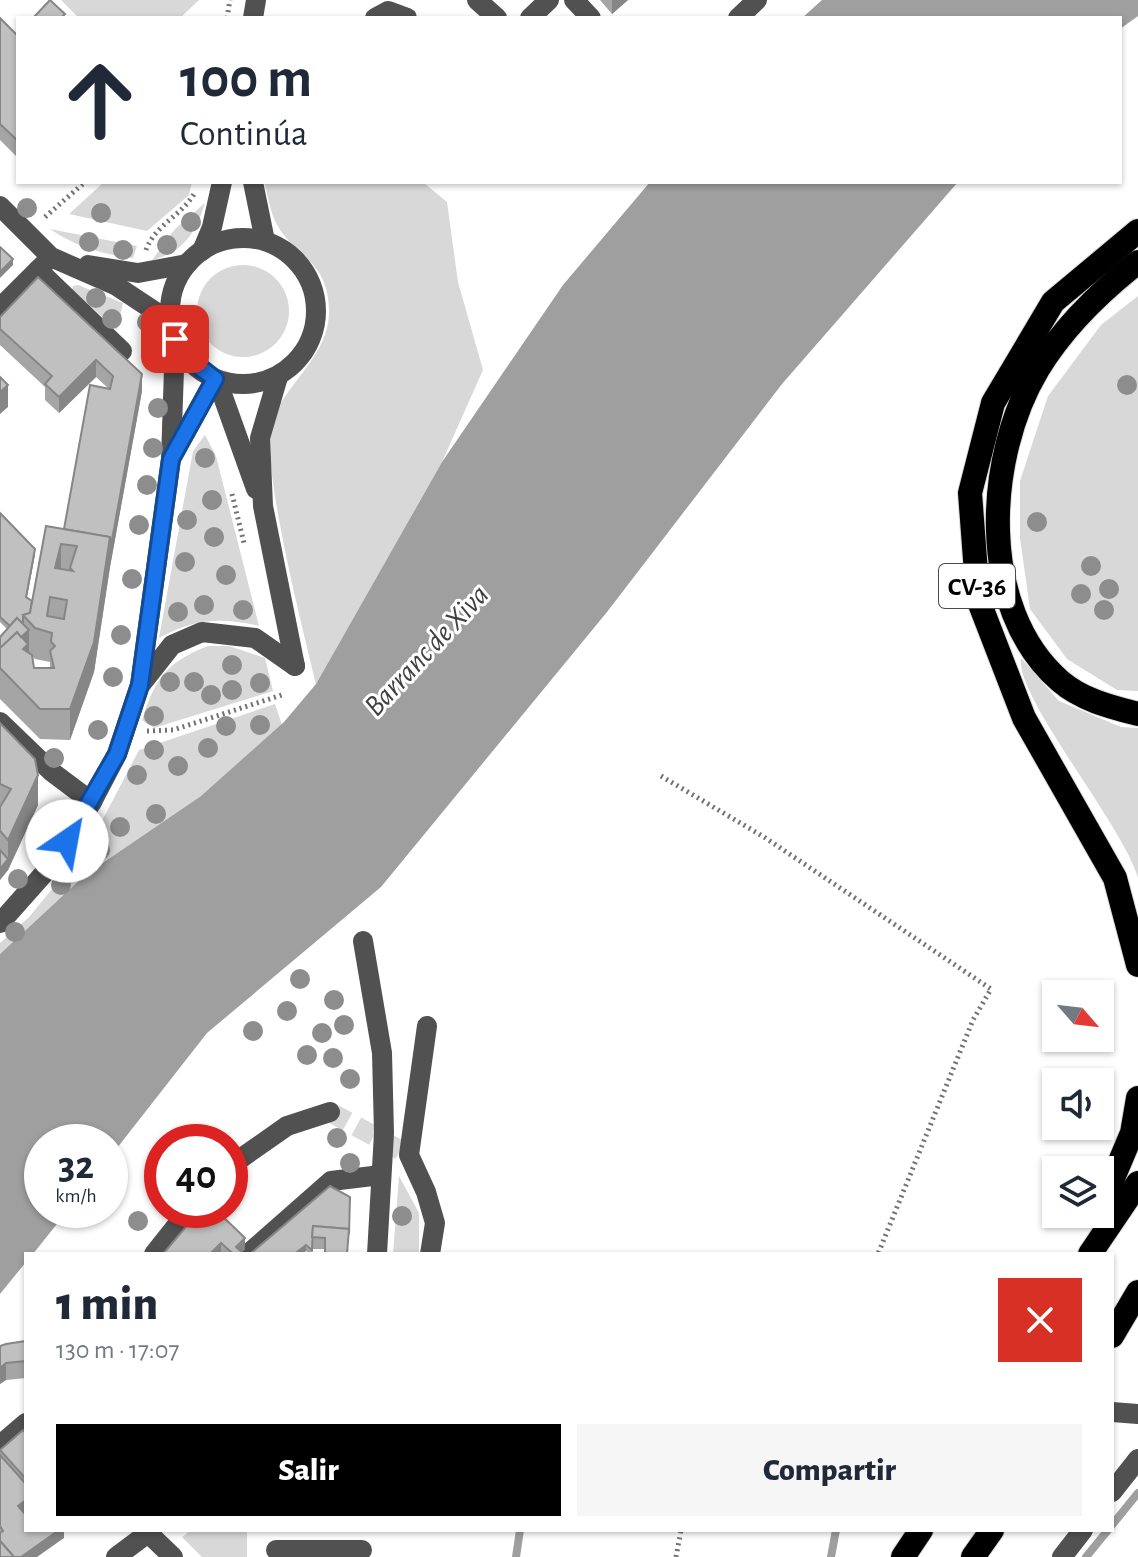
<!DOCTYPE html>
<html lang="es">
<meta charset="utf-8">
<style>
:root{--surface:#fff;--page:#f6f6f7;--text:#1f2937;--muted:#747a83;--accent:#000}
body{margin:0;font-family:"Alegreya Sans",sans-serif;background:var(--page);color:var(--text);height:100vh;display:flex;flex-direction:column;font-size:30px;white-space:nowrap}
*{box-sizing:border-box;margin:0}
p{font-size:26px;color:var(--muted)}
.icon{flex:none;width:44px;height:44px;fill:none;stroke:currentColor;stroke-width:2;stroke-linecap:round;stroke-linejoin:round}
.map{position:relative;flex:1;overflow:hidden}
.panel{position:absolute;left:24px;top:1252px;width:1090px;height:280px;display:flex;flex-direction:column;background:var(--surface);border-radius:0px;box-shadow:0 2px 6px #0004}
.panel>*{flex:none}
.hud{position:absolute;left:16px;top:16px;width:1106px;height:168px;border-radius:0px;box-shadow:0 2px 6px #0004;background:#fff;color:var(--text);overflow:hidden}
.needle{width:52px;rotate:118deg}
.fabs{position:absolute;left:1042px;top:980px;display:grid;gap:16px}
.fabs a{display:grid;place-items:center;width:72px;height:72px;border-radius:0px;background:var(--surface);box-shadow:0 2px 6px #0004;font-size:40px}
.speed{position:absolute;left:24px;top:1124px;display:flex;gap:16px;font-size:40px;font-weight:700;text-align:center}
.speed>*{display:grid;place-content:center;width:104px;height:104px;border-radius:50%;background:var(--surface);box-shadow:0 2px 6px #0004;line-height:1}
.speed small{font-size:20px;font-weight:400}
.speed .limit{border:12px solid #d22;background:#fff;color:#111}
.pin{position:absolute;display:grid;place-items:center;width:68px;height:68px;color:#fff;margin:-34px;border-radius:16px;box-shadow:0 4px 12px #0006}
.me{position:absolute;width:88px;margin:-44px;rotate:33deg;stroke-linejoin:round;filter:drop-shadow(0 0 6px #0008)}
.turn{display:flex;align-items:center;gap:28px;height:168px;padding:0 32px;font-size:36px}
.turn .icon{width:104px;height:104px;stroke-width:2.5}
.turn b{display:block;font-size:56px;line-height:68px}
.round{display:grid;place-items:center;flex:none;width:84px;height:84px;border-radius:0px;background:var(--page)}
.headline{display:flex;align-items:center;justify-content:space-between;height:136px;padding:0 32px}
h1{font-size:48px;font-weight:800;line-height:60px}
.primary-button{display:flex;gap:16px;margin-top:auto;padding:16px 32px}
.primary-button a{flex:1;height:92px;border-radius:0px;background:var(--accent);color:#fff;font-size:32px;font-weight:800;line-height:92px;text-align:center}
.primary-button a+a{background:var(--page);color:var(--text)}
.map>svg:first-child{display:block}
.green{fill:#d8d8d8}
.water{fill:#9f9f9f}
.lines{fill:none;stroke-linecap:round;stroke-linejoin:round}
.stream{stroke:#9f9f9f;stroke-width:8}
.minor-tunnel{stroke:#d9d9d9;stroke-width:20;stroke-dasharray:20 10;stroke-linecap:butt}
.highway-casing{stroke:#dbdbdb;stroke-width:26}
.path{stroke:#737373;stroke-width:5;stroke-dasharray:2 4;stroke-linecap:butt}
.minor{stroke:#515151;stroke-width:20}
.highway{stroke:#000;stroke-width:24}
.tree{fill:#8d8d8d}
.wall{fill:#a5a5a5;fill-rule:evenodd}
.shaded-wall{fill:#868686}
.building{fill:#c0c0c0;stroke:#868686;stroke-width:2;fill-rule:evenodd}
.route-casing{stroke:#114b97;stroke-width:20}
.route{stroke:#1a73e8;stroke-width:14}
.labels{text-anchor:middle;stroke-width:6;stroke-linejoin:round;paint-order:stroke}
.shield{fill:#fff;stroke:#4c4c4c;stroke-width:2}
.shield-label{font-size:26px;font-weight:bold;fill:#000}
.water-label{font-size:30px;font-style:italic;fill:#404040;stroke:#fff}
</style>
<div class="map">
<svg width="1138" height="1557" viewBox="0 0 1138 1557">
<rect width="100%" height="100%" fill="#fff"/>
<g class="green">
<path d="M61 0H199L180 18H79Z"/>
<path d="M104 182H192L189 195 147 231 69 214Z"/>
<path d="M264 182H423L447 202 458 282 483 370 442 462 316 684C305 637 258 457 272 420 288 381 331 354 329 308 327 259 294 257 276 223 270 211 268 195 264 182Z"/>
<path d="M205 203C196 232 184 252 152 260L175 229Z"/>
<path d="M50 229 137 246 133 258C100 254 77 247 50 229Z"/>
<circle cx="243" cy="311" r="46"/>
<path d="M78 285 123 303 117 330 72 290 73 286Z"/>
<path d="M1138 296V691L1117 690 1067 659 1030 609 1020 538V481L1048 396 1101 325Z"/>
<path d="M205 435 216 456 259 626C221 617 194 619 159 638L193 451Z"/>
<path d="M208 646H229L265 658 273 691 154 728 142 720C155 678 167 662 208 646Z"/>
<path d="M1021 658 1059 701 1121 727 1138 728V878C1123 825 1014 695 1021 658Z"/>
<path d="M275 704 282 725 276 732 201 796 85 875 0 954V943L29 917 91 842 139 750Z"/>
<path d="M399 1176 419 1213V1254H393Z"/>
<path d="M191 1530H247V1557H202L182 1537Z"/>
</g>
<g class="water">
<path d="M822 0H1138V16L1120 29V18H802Z"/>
<path d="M650 182H958L782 384 607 612 381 887 207 1033 110 1157V1142H42V1210H68L33 1254H26V1262L0 1294V954L85 875 201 796 284 722 316 684 442 462 563 285Z"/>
</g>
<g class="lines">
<g class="stream">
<path d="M1112 1525 1138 1493"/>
<path d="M516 1557 520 1530"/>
<path d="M831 1557 836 1530"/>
<path d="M1086 1557 1108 1530"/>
</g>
<path class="minor-tunnel" d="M330 1112 409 1155"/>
<defs>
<g id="highway">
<path d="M1138 231 1053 302 993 403 970 493 978 599 1024 718 1115 878 1138 965"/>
<path d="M1138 262C1101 291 1063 328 1038 369 985 457 977 609 1060 681 1082 700 1111 707 1138 714"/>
<path d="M1100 1209 1132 1133 1138 1098"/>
<path d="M1090 1254 1138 1183"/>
<path d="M1112 1336 1138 1292"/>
<path d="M903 1557 921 1530"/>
<path d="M973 1557 992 1530"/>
</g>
</defs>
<use href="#highway" class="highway-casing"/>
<g class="path">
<path d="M227 18 230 0"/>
<path d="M45 217 85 182"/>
<path d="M146 250C155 225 181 216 194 194"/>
<path d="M232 494 244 543"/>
<path d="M147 731 173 730 285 694"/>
<path d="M661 776 764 837 991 989 973 1020 878 1254"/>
<path d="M676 1557 681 1530"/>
</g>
<g class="minor">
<path d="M477 0 497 18"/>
<path d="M574 0 591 18"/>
<path d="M253 18 256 0"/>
<path d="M375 18 388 11 407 18"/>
<path d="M530 18 549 0"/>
<path d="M738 18 757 0"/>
<path d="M253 182 265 241"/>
<path d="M0 206 51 257 115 285 171 322"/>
<circle cx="243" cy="311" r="73"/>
<path d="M202 251 212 227 222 182"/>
<path d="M88 265 138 273 187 264"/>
<path d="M38 270 122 351"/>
<path d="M0 308 45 263"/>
<path d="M278 377 260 438 263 506 295 666"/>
<path d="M217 380 256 489"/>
<path d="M173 455 215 379"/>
<path d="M142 683 172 645 202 632 255 638 295 666"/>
<path d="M0 722 52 772 92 802"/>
<path d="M0 923 55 861 92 802 117 754 140 685 171 459 175 339"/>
<path d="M363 941 382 1053 384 1133 377 1254"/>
<path d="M427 1026 409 1155 426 1192 435 1223 430 1254"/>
<path d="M230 1166 287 1126 330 1112"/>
<path d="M154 1254 189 1210"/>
<path d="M248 1254 331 1181 381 1175"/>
<path d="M1112 1412 1138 1414"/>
<path d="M0 1445 26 1423"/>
<path d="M1112 1492 1138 1459"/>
<path d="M148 1533 173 1557"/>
<path d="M276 1550H362"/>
<path d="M116 1557 152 1530"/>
<path d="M1062 1557 1083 1530"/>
</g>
<use href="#highway" class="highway"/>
</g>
<g class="tree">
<circle cx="27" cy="208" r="10"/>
<circle cx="101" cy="213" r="10"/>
<circle cx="191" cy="222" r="10"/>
<circle cx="89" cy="242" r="10"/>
<circle cx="167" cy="245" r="10"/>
<circle cx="123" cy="250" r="10"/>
<circle cx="96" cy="298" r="10"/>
<circle cx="112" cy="319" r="10"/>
<circle cx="147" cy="322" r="10"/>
<circle cx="160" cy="343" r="10"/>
<circle cx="1127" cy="385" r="10"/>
<circle cx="158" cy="408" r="10"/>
<circle cx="153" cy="448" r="10"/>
<circle cx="205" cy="458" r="10"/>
<circle cx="147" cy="485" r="10"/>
<circle cx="212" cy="500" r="10"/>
<circle cx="187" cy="520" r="10"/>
<circle cx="1037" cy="522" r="10"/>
<circle cx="139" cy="525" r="10"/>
<circle cx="214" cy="537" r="10"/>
<circle cx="185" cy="562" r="10"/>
<circle cx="1091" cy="566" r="10"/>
<circle cx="226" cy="575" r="10"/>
<circle cx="132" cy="579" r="10"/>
<circle cx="1109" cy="589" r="10"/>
<circle cx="1081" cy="594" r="10"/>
<circle cx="204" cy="605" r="10"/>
<circle cx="243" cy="610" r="10"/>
<circle cx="1104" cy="610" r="10"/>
<circle cx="178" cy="612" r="10"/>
<circle cx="121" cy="635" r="10"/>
<circle cx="232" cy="665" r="10"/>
<circle cx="113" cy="677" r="10"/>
<circle cx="170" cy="682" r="10"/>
<circle cx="194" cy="682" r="10"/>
<circle cx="260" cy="683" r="10"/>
<circle cx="232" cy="690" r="10"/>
<circle cx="211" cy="695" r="10"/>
<circle cx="154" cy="716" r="10"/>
<circle cx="260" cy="725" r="10"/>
<circle cx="226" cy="726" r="10"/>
<circle cx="98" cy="730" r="10"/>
<circle cx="208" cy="748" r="10"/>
<circle cx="154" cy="750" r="10"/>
<circle cx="54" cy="758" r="10"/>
<circle cx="178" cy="766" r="10"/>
<circle cx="137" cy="775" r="10"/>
<circle cx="156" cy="814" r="10"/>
<circle cx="120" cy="827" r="10"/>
<circle cx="100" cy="850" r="10"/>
<circle cx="18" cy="879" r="10"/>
<circle cx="61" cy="885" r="10"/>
<circle cx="15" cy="932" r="10"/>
<circle cx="300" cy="979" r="10"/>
<circle cx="334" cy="1000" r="10"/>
<circle cx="287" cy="1011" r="10"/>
<circle cx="344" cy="1025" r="10"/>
<circle cx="253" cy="1031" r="10"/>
<circle cx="322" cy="1033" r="10"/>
<circle cx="307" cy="1055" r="10"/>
<circle cx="333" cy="1058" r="10"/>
<circle cx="350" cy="1079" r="10"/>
<circle cx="337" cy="1138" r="10"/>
<circle cx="350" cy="1163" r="10"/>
<circle cx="402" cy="1216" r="10"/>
<circle cx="138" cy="1221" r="10"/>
</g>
<g class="wall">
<path d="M600 0H628L612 14Z"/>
<path d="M0 18 17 35 18 34V158L0 140Z"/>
<path d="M38 277 142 391 110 567 94 672 70 740 40 739 0 699V637L7 629 0 622V513L35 554 27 597 32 601 64 529 109 389 96 377 59 413 45 400V387L0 345V329ZM28 652 35 659 50 662V668H34Z"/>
<path d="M0 723 38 805 8 870 0 880Z"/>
<path d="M330 1186 325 1249H312V1254H310L306 1251 250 1254Z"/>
<path d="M200 1210 245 1249 242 1252 244 1254H163Z"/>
<path d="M26 1341V1378L6 1380 0 1384V1346Z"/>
<path d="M26 1433V1511L24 1513 26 1530H64V1538L0 1557V1450Z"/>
</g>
<g class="shaded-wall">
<path d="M612 0H628L612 14Z"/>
<path d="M13 259V265L0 278V272Z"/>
<path d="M96 360V377L59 413V397Z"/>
<path d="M142 374V391L110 567V551Z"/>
<path d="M8 385V407L0 414V392Z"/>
<path d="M110 537V567L94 672 70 740V709Z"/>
<path d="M61 544V574L55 568Z"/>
<path d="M35 549V554L26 602V597Z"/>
<path d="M29 630V652L0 657Z"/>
<path d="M38 775V805L8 870 0 880V869L8 859V840Z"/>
<path d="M245 1238V1249L240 1254 236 1247Z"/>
<path d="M221 1243V1254H210Z"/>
<path d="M306 1245V1251L302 1254 297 1252Z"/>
<path d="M6 1363V1380L0 1384V1368Z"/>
<path d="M26 1500V1511L18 1518V1506Z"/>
<path d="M58 1530H64V1538L37 1557H21Z"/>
</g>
<g class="building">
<path d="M50 0 65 14 61 18H33Z"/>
<path d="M0 18 17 35 18 34V141L0 124Z"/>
<path d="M0 247 13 259 0 272Z"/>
<path d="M38 277 142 374 110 551V537L64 529 90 385 110 389 113 376 96 360 59 397 45 384 52 376 0 329V317Z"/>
<path d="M0 377 8 385 0 392Z"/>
<path d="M0 513 35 549 26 597 32 601 30 613 23 615V624L17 618 10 626 0 617Z"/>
<path d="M46 526 110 537 94 642 70 709H40L0 668V648L17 632 28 644 23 649 32 655 34 668H54L50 651 55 646 51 642 52 633 35 628 23 615 30 613ZM61 544 77 546 70 568 73 571 55 568ZM50 597 67 600 64 619 47 616Z"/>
<path d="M17 618 29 630 21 637 17 632 0 648V637Z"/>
<path d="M0 723 35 759 38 775 8 840 0 831V807L11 789 0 784Z"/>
<path d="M0 850 8 859 0 869Z"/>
<path d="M330 1186 350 1197 349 1234V1229L313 1226 312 1250 306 1245 297 1252 305 1254H250Z"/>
<path d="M200 1210H216L245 1238 236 1247 244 1254H229L231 1252 221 1243 210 1254H163Z"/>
<path d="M313 1226 349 1229 347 1254H325V1238L312 1237Z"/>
<path d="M26 1341V1361L6 1363 0 1368V1346L6 1344Z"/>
<path d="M23 1430 26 1434V1479L0 1450Z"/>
<path d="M0 1455 26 1484V1500L18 1506 26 1515V1530H59L21 1557H14L0 1541V1533L3 1531 0 1526Z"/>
<path d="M0 1541 14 1557H0Z"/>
</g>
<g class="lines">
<defs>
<path id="route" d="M67 841 117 754 140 685 171 459 215 379 185 356 175 339"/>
</defs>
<use href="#route" class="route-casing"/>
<use href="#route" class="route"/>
</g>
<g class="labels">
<rect class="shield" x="939" y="564" width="76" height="44" rx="6"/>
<g class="shield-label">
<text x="977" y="595">CV-36</text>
</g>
<g class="water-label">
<text transform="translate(426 650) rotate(-47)" y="10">Barranc de Xiva</text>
</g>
</g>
</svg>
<div class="fabs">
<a><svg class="needle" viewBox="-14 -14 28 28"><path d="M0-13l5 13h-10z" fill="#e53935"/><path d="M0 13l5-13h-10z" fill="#747a83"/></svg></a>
<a><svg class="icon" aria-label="sound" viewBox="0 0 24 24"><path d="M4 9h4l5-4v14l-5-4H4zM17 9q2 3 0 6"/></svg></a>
<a><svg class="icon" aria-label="layers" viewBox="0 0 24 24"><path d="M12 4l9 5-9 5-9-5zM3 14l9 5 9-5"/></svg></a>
</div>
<div class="speed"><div>32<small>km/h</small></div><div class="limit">40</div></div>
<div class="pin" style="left:175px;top:339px;background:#d93025"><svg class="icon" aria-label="arrive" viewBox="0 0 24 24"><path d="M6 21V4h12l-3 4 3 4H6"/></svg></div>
<svg class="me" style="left:67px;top:841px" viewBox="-20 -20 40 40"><circle r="19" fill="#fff"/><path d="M0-13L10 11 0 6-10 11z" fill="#1a73e8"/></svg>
<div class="hud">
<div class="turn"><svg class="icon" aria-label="ahead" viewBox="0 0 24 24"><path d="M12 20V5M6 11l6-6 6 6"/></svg><div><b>100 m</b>Continúa</div></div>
</div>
<section class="panel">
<div class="headline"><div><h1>1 min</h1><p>130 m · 17:07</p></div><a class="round" style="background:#d93025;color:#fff"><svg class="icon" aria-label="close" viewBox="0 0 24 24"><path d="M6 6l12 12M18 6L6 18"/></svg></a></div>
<div class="primary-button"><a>Salir</a><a>Compartir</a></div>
</section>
</div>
